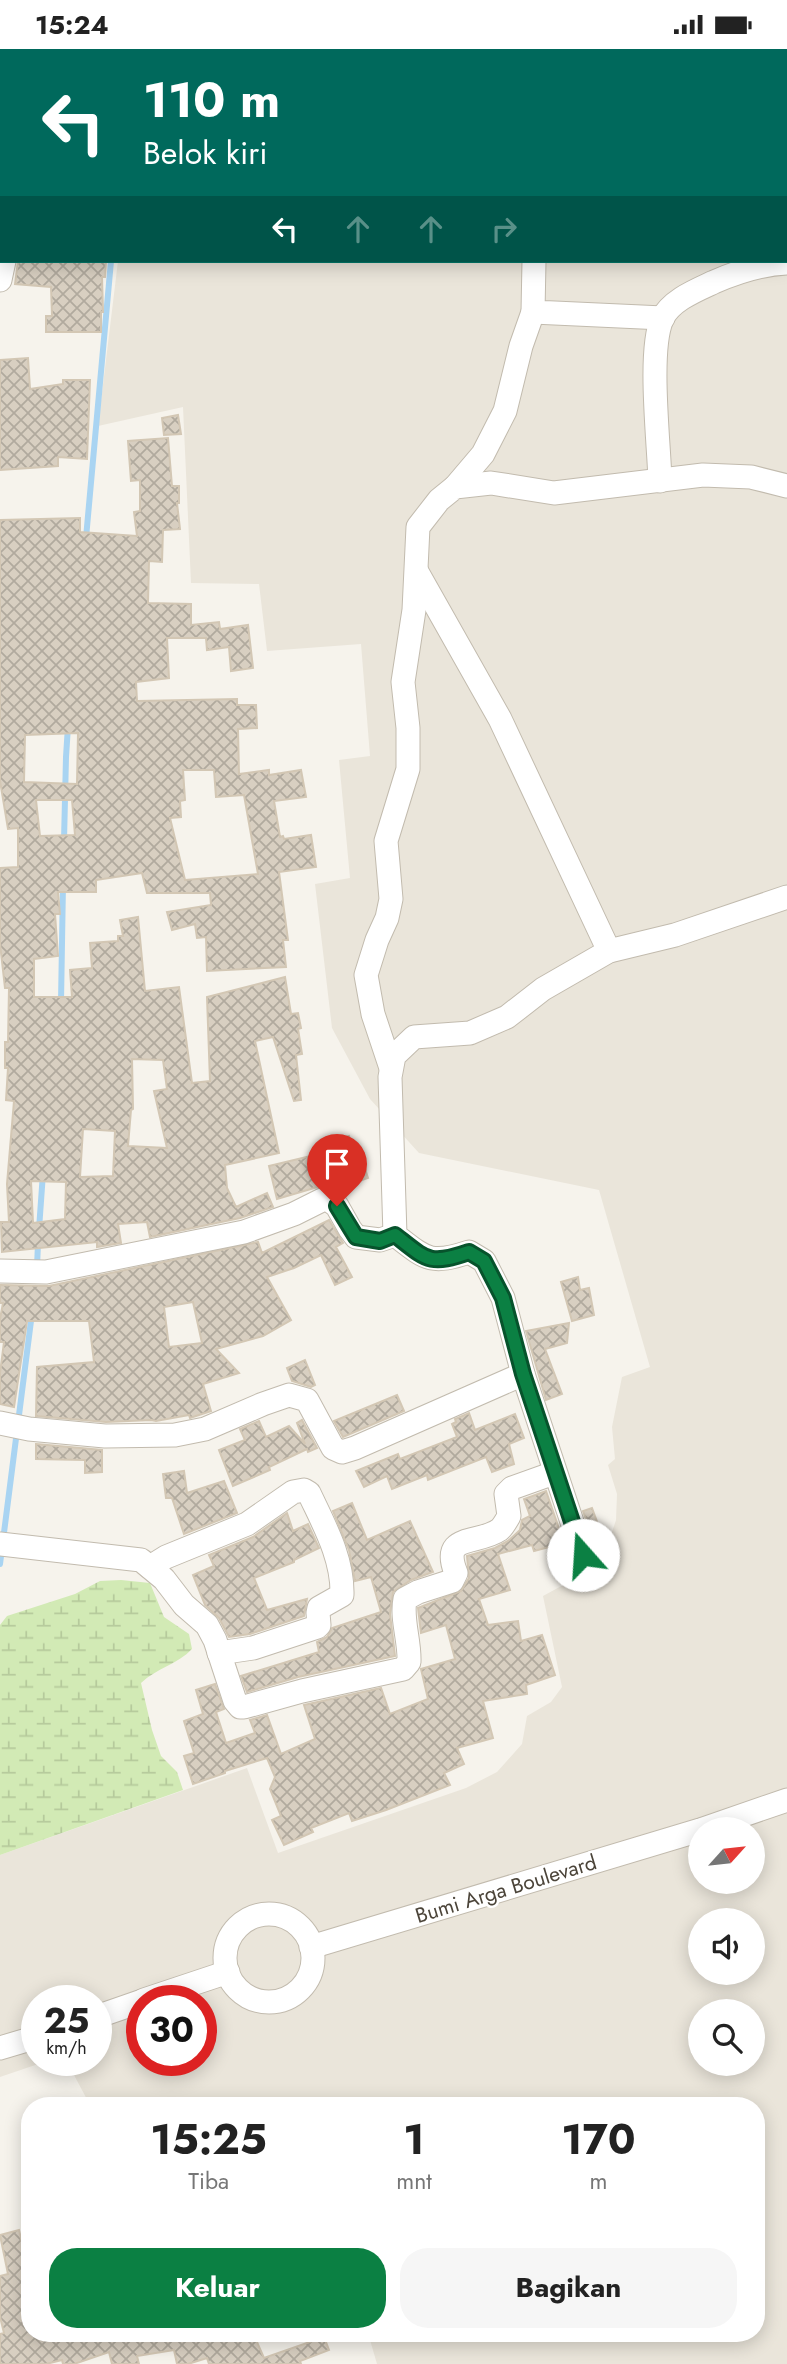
<!DOCTYPE html>
<html lang="id">
<style>
:root{--surface:#fff;--page:#f6f6f6;--text:#222;--muted:#767676;--accent:#0b8043}
body{margin:0;font-family:Jost,sans-serif;background:var(--page);color:var(--text);height:100vh;display:flex;flex-direction:column;font-size:26px;white-space:nowrap}
*{box-sizing:border-box;margin:0}
p{font-size:23px;color:var(--muted)}
.icon{flex:none;width:38px;height:38px;fill:none;stroke:currentColor;stroke-width:2;stroke-linecap:round;stroke-linejoin:round}
.map{position:relative;flex:1;overflow:hidden}
.panel{position:absolute;left:21px;top:2048px;width:744px;height:245px;display:flex;flex-direction:column;background:var(--surface);border-radius:28px;box-shadow:0 4px 18px #0003}
.panel>*{flex:none}
.top-card{position:absolute;left:0px;top:0px;width:788px;height:214px;box-shadow:0 4px 18px #0003;background:#00695c;color:#fff;overflow:hidden}
.needle{width:46px;rotate:63deg}
.tools{position:absolute;left:688px;top:1768px;display:grid;gap:14px}
.tools a{display:grid;place-items:center;width:77px;height:77px;border-radius:50%;background:var(--surface);box-shadow:0 4px 18px #0003;font-size:35px}
.speed{position:absolute;left:21px;top:1936px;display:flex;gap:14px;font-size:35px;font-weight:700;text-align:center}
.speed>*{display:grid;place-content:center;width:91px;height:91px;border-radius:50%;background:var(--surface);box-shadow:0 4px 18px #0003;line-height:1}
.speed small{font-size:18px;font-weight:400}
.speed .limit{border:10px solid #d22;background:#fff;color:#111}
.pin{position:absolute;display:grid;place-items:center;width:60px;height:60px;color:#fff;margin:-72px -30px;border-radius:50% 50% 50% 0;rotate:-45deg;box-shadow:0 0 7px #0007}
.pin .icon{rotate:45deg}
.me{position:absolute;width:77px;margin:-38px;rotate:341deg;stroke-linejoin:round;filter:drop-shadow(0 0 5px #0008)}
.turn{display:flex;align-items:center;gap:24px;height:147px;padding:0 28px;font-size:32px}
.turn .icon{width:91px;height:91px;stroke-width:2.5}
.turn b{display:block;font-size:49px;line-height:60px}
.lanes{display:flex;align-items:center;height:66px;padding:0 28px;background:#0003;justify-content:center;gap:35px;direction:ltr}
.lanes .off{opacity:.35}
.eta{display:flex;justify-content:space-evenly;align-items:center;height:119px;text-align:center}
.eta b{font-size:42px;font-weight:700;line-height:49px}
.cta{display:flex;gap:14px;margin-top:auto;padding:14px 28px}
.cta a{flex:1;height:80px;border-radius:28px;background:var(--accent);color:#fff;font-size:28px;font-weight:700;line-height:80px;text-align:center}
.cta a+a{background:var(--page);color:var(--text)}
.status{display:flex;justify-content:space-between;align-items:center;height:49px;padding:0 35px;background:var(--surface);direction:ltr}
.status svg{height:19px;fill:currentColor}
.map>svg:first-child{display:block}
.residential{fill:#eae5da;fill-rule:evenodd}
.grass{fill:url(#grass-tufts)}
.wetland{fill:url(#wetland-marsh)}
.lines{fill:none;stroke-linecap:round;stroke-linejoin:round}
.stream{stroke:#a9d4f2;stroke-width:6}
.building{fill:url(#building-cross-hatch);stroke:#d3c7b4;stroke-width:2;fill-rule:evenodd}
.minor-casing{stroke:#c2bbae;stroke-width:25}
.minor{stroke:#fff;stroke-width:23}
.route-casing{stroke:#07532c;stroke-width:18}
.route{stroke:#0b8043;stroke-width:12}
.labels{text-anchor:middle;stroke-width:5;stroke-linejoin:round;paint-order:stroke}
.street-label{font-size:21px;fill:#4b4439;stroke:#fff}
</style>
<div class="status"><b>15:24</b><svg viewBox="0 0 49 12"><path d="M0 12V9h3v3zM5 12V6h3v6zM10 12V3h3v9zM15 12V0h3v12zM26 1h20v11H26zM47 4h2v5h-2z"/></svg></div>
<div class="map">
<svg width="787" height="2315" viewBox="0 0 787 2315">
<defs>
<pattern id="grass-tufts" width="24" height="20" patternUnits="userSpaceOnUse" patternTransform="scale(1.75)"><rect width="24" height="20" fill="#d2eab5"/><path d="M3 7l-1-3M5 7V3M7 7l1-3M15 17l-1-3M17 17v-4M19 17l1-3" fill="none" stroke="#b6ca9c"/></pattern>
<pattern id="wetland-marsh" width="20" height="14" patternUnits="userSpaceOnUse" patternTransform="scale(1.75)"><rect width="20" height="14" fill="#d2eab5"/><path d="M1 5h8M5 5V1M11 12h8M15 12V8" fill="none" stroke="#b6ca9c"/></pattern>
<pattern id="building-cross-hatch" width="8" height="8" patternUnits="userSpaceOnUse" patternTransform="scale(1.75)"><rect width="8" height="8" fill="#d8cfc1"/><path d="M0 0l8 8M0 8l8-8" fill="none" stroke="#b1aa9e"/></pattern>
</defs>
<rect width="100%" height="100%" fill="#f6f3ec"/>
<path class="residential" d="M290 0H787V2315H377L368 2284H756V2056H90L66 2011H96V1951H37V2011H50L0 2028V1806L247 1719 278 1804 466 1739 497 1723 522 1695 527 1667 551 1653 562 1638 543 1547 576 1529 593 1513 609 1492 616 1471 617 1445 608 1416 615 1410 612 1378 622 1328 650 1318 599 1141 419 1104 370 1050 332 979 315 835 350 829 339 711 370 707 361 595 267 602 259 535 191 534 183 358 98 377 118 212H786V2H290ZM700 1780H752V1832H700ZM700 1871H752V1923H700ZM142 1951H201V2011H142ZM700 1962H752V2014H700Z"/>
<path class="grass" d="M292 0H787V65L786 2H292Z"/>
<path class="wetland" d="M121 1531 150 1534 164 1568 189 1585 192 1600C178 1615 157 1619 141 1634L152 1681 161 1707 177 1723 183 1741 0 1806V1576L7 1567 75 1545 100 1532Z"/>
<g class="lines">
<g class="stream">
<path d="M126 2V0"/>
<path d="M86 489 111 212"/>
<path d="M64 792 66 708 68 677"/>
<path d="M61 953 63 835"/>
<path d="M39 1180 43 1124"/>
<path d="M37 1218 38 1194"/>
<path d="M0 1515 32 1264"/>
</g>
</g>
<g class="building">
<path d="M18 212H106L105 228H102L103 263H101V283H46V267H52L51 238 15 235Z"/>
<path d="M28 309 30 340 63 335V331H90L87 410 58 408V417L0 421V311Z"/>
<path d="M178 366 181 385 164 386 162 369Z"/>
<path d="M168 389 172 437H179V454H177L180 480 163 481 162 513 149 512 148 554 191 555V576L219 573 220 580 248 576 253 619 231 622 229 598 207 601 206 589H167L169 629 136 633 137 652 237 650V656H256L257 679 238 680 239 725 269 721V726L301 721 306 748 274 752 280 788 283 787 284 790 311 786 316 818 279 823 288 891H283L286 918 207 922 206 888 197 889 195 875 172 881 167 863 211 856 210 844H147L142 824 96 831V843H58L60 865H55L58 907 34 910V948H72L70 921 92 919 90 894 118 892V887H123L120 871 138 868 145 942 179 938 192 1034 210 1032 207 948 285 928 291 965 298 964 301 979 298 980 302 1005 296 1006 301 1051 294 1052 273 988 255 992 279 1104 225 1116 227 1139 236 1158 267 1144 273 1158 240 1169 150 1188 147 1173 118 1175 121 1194 97 1198V1193L2 1203 1 1173H9L7 1135 14 1052 6 1051 8 1019H5V993H8L9 939H5L0 895V819L18 818V779L8 780 0 732V471L80 469V483L137 487 134 463 140 462V431L131 432 128 392ZM78 684 77 735 24 733 25 686ZM183 721H214L216 748 244 746 258 825 185 831 170 769 181 768 180 752 185 751ZM36 751H72L75 786 40 787ZM132 1010 163 1011 167 1040 154 1042 167 1099 128 1097 131 1061 133 1060ZM83 1080 115 1082 113 1127 80 1128ZM31 1132 66 1133 65 1170 33 1174Z"/>
<path d="M349 1087 358 1115 363 1114 368 1129 337 1140 321 1137 277 1150 269 1117 319 1105 316 1096Z"/>
<path d="M329 1171 343 1194 336 1198 352 1228 335 1236 321 1206 294 1219 267 1228 291 1271 263 1287 216 1300 239 1324 203 1335 211 1362 190 1369 189 1366 156 1372 151 1371 106 1373 36 1367 37 1318 94 1313 89 1272H27L14 1358 0 1355V1324L4 1293H0V1270L3 1254H0V1236L49 1237 258 1193 262 1204ZM193 1253 202 1294 169 1298 164 1258Z"/>
<path d="M578 1228 580 1241 589 1239 594 1266 572 1272 561 1233Z"/>
<path d="M569 1274 567 1294 545 1300 562 1345 546 1351 526 1282Z"/>
<path d="M305 1311 315 1336 311 1338 292 1332 287 1319Z"/>
<path d="M397 1346 404 1362 343 1388 334 1372Z"/>
<path d="M469 1364 475 1381 515 1365 524 1389 509 1395 514 1415 492 1423 486 1408 428 1431 427 1426 392 1440 387 1427 364 1438 356 1422 398 1405 400 1410 457 1388 452 1375 456 1373 455 1370Z"/>
<path d="M302 1371 317 1399 308 1403 307 1400 269 1418 270 1421 233 1437 219 1401 245 1391 240 1380 259 1372 266 1388 289 1377 305 1395 297 1374Z"/>
<path d="M36 1395 102 1401V1423L85 1424V1411L36 1410Z"/>
<path d="M184 1422 187 1444 224 1432 237 1464 184 1485 172 1449H166L163 1425Z"/>
<path d="M546 1442 564 1494 534 1502 532 1496 498 1505 510 1541 479 1550 488 1576 518 1572 521 1592 542 1586 555 1626 526 1636 527 1645 483 1652 493 1689 457 1699 464 1715 444 1724 450 1736 386 1761 352 1772 349 1764 311 1779 313 1783 284 1796 272 1771 281 1767 270 1740 275 1728 267 1709 225 1722V1724L193 1735 184 1707 194 1704 184 1672 203 1665 196 1641 215 1635 224 1660 216 1663 226 1694 255 1684 250 1671 267 1666 281 1705 315 1690 304 1656 381 1639 390 1665 428 1650 421 1620 455 1610 446 1576 421 1584 418 1559 461 1542 469 1529 467 1507 495 1499 508 1492 520 1481 522 1471 530 1467 524 1450Z"/>
<path d="M352 1454 367 1491 410 1472 433 1523 411 1531 393 1543 390 1565 395 1607 298 1628 247 1643 241 1627 319 1603 317 1593 327 1588 332 1579 381 1563 371 1528 355 1532 349 1501 333 1462Z"/>
<path d="M592 1459 599 1478 590 1481 583 1462Z"/>
<path d="M287 1464 293 1482 308 1475 319 1499 294 1511V1513L254 1529 267 1561 307 1550 304 1567 250 1585 229 1588 219 1569 205 1556 193 1526 214 1517 209 1506 253 1488Z"/>
<path d="M19 2181 30 2227V2284H253L264 2309 324 2288 329 2301 300 2312 301 2315H209L207 2309 188 2315H177L174 2301 137 2307 139 2315H112L109 2303 74 2315H63L62 2311 46 2315H0V2285L4 2284 0 2268V2227L8 2225 0 2186Z"/>
</g>
<g class="lines">
<defs>
<g id="minor">
<path d="M9 2V0"/>
<path d="M52 2 53 0"/>
<path d="M0 72H2"/>
<path d="M534 212 533 263 663 269"/>
<path d="M0 231 4 212"/>
<path d="M660 432C659 394 648 302 662 270 671 251 697 241 714 233 737 223 762 215 787 214"/>
<path d="M455 438 483 405 505 362 521 297 533 263"/>
<path d="M417 523 500 670 609 902"/>
<path d="M391 1019 373 965 366 926 377 891 387 869 391 850 386 792 408 720V679L403 633 414 561 418 478 439 451 455 438 491 434 554 444 703 426 751 428 787 437"/>
<path d="M0 1222 46 1223 244 1183 294 1165 322 1151H329L337 1157 350 1180 356 1188 380 1191 395 1186"/>
<path d="M0 1374 29 1380 105 1387 175 1386 205 1380 263 1355 289 1346 307 1351 333 1399 342 1403 355 1399 523 1325"/>
<path d="M0 1495 141 1511 164 1530 184 1556 207 1576 215 1591 235 1652 240 1658H244L302 1642 403 1620 409 1613C410 1592 401 1570 405 1550L418 1543 452 1532 456 1524C440 1484 477 1496 499 1481 503 1478 506 1472 509 1467L506 1445 512 1439 554 1424"/>
<path d="M583 1506 523 1325 503 1249 484 1212 469 1203C430 1216 426 1210 395 1186L390 1028 394 1007 414 988 470 984 507 968 543 940 609 902 675 886 787 848"/>
<path d="M150 1518 166 1508 247 1475 293 1443 304 1441 309 1444C324 1476 343 1509 342 1546L319 1559 318 1564 319 1576 317 1578 253 1599 219 1604"/>
<path d="M703 1780 787 1751"/>
<circle cx="269" cy="1909" r="44"/>
<path d="M311 1898 700 1781"/>
<path d="M144 1951 228 1923"/>
<path d="M96 1968 142 1952"/>
<path d="M0 1999 37 1988"/>
</g>
</defs>
<use href="#minor" class="minor-casing"/>
<use href="#minor" class="minor"/>
</g>
<g class="lines">
<defs>
<path id="route" d="M337 1157 356 1188 380 1192 395 1186C427 1211 429 1217 469 1203L484 1212 503 1249 523 1325 583 1506"/>
</defs>
<use href="#route" class="route-casing"/>
<use href="#route" class="route"/>
</g>
<g class="labels">
<g class="street-label">
<text transform="translate(506 1840) rotate(-17)" y="7">Bumi Arga Boulevard</text>
</g>
</g>
</svg>
<div class="tools">
<a><svg class="needle" viewBox="-14 -14 28 28"><path d="M0-13l5 13h-10z" fill="#e53935"/><path d="M0 13l5-13h-10z" fill="#767676"/></svg></a>
<a><svg class="icon" aria-label="sound" viewBox="0 0 24 24"><path d="M4 9h4l5-4v14l-5-4H4zM17 9q2 3 0 6"/></svg></a>
<a><svg class="icon" aria-label="search" viewBox="0 0 24 24"><circle cx="10" cy="10" r="6"/><path d="M15 15l6 6"/></svg></a>
</div>
<div class="speed"><div>25<small>km/h</small></div><div class="limit">30</div></div>
<div class="pin" style="left:337px;top:1157px;background:#d93025"><svg class="icon" aria-label="arrive" viewBox="0 0 24 24"><path d="M6 21V4h12l-3 4 3 4H6"/></svg></div>
<svg class="me" style="left:583px;top:1506px" viewBox="-20 -20 40 40"><circle r="19" fill="#fff"/><path d="M0-13L10 11 0 6-10 11z" fill="#0b8043"/></svg>
<div class="top-card">
<div class="turn"><svg class="icon" aria-label="left" viewBox="0 0 24 24"><path d="M17 20v-9H6M10 6l-5 5 5 5"/></svg><div><b>110 m</b>Belok kiri</div></div>
<div class="lanes"><svg class="icon" aria-label="left" viewBox="0 0 24 24"><path d="M17 20v-9H6M10 6l-5 5 5 5"/></svg><svg class="icon off" aria-label="ahead" viewBox="0 0 24 24"><path d="M12 20V5M6 11l6-6 6 6"/></svg><svg class="icon off" aria-label="ahead" viewBox="0 0 24 24"><path d="M12 20V5M6 11l6-6 6 6"/></svg><svg class="icon off" aria-label="right" viewBox="0 0 24 24"><path d="M7 20v-9h11M14 6l5 5-5 5"/></svg></div>
</div>
<section class="panel">
<div class="eta">
<div><b>15:25</b><p>Tiba</p></div>
<div><b>1</b><p>mnt</p></div>
<div><b>170</b><p>m</p></div>
</div>
<div class="cta"><a>Keluar</a><a>Bagikan</a></div>
</section>
</div>
